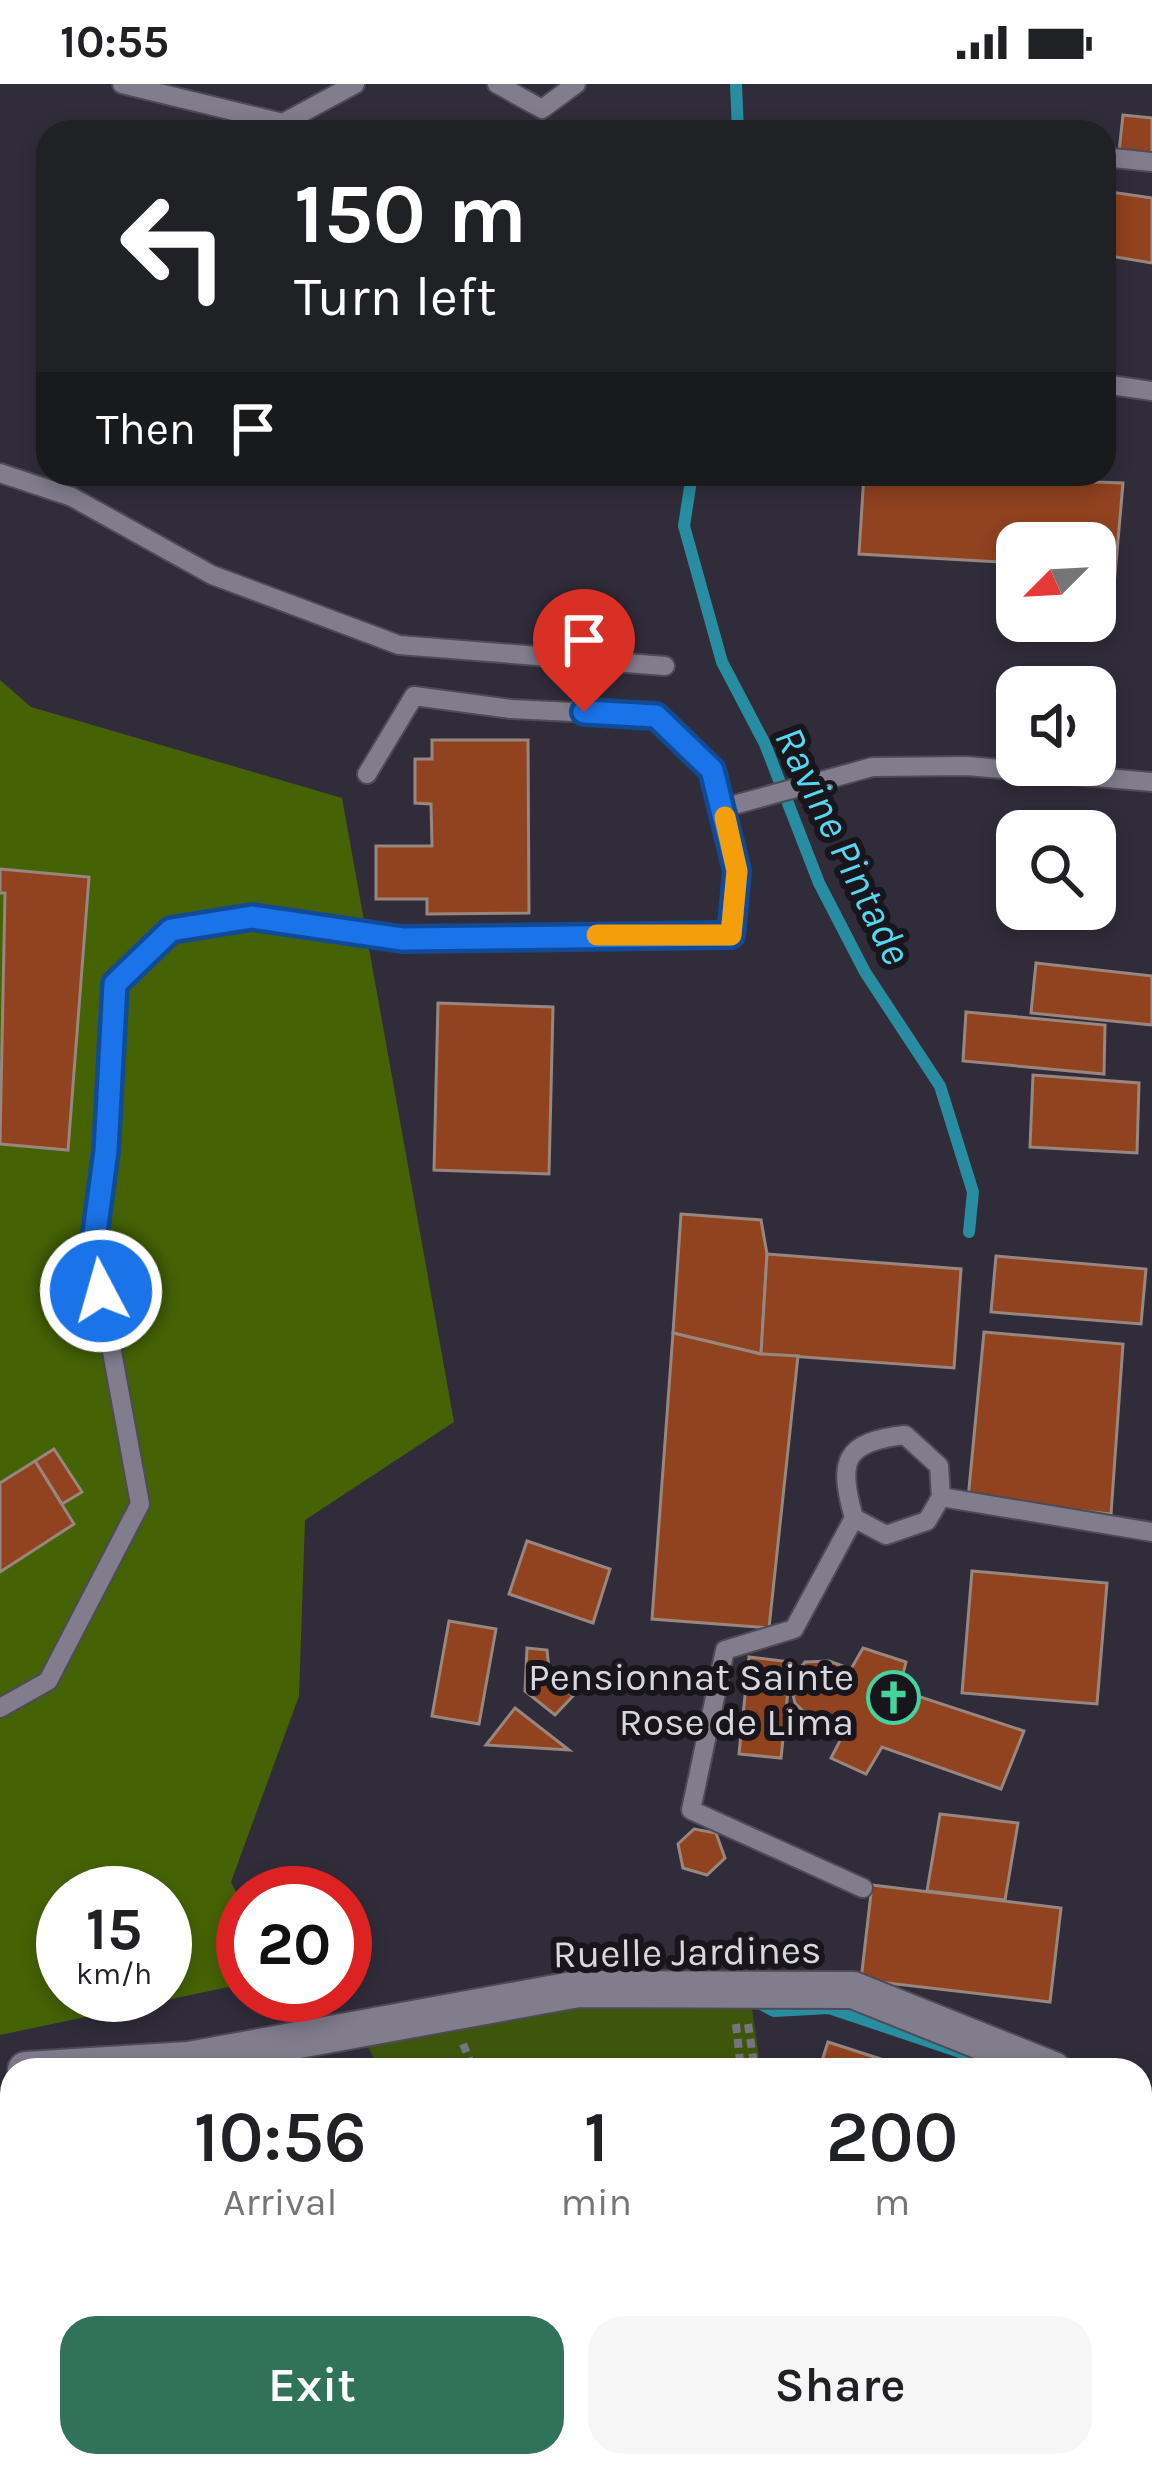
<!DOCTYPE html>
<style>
:root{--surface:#fff;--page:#f6f6f6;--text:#202124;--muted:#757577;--accent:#31725b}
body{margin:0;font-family:Karla,sans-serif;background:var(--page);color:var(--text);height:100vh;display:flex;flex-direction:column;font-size:45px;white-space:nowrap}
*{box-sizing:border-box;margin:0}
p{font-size:39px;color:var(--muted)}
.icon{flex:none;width:66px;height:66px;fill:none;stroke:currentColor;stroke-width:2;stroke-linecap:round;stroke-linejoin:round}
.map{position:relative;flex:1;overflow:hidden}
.panel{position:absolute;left:0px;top:1974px;width:1152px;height:420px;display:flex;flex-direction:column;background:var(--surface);border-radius:36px 36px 0 0;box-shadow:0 6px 18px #0003}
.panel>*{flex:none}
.banner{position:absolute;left:36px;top:36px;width:1080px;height:366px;border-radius:36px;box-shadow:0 6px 18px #0003;background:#202124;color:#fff;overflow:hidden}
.needle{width:78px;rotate:246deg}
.buttons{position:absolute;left:996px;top:438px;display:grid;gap:24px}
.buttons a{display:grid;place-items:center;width:120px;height:120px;border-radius:24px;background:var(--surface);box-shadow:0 6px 18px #0003;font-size:60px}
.speed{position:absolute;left:36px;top:1782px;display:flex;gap:24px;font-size:60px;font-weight:700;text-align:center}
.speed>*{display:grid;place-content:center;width:156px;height:156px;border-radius:50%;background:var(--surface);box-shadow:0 6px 18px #0003;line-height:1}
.speed small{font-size:30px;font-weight:400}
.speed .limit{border:18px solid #d22;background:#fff;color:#111}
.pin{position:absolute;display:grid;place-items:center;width:102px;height:102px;color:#fff;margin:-123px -51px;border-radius:50% 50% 50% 0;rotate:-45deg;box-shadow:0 0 12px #0007}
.pin .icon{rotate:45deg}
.me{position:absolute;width:132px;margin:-66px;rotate:354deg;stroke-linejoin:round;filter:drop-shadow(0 0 9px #0008)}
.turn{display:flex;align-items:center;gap:42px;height:252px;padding:0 60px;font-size:54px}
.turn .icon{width:156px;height:156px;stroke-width:2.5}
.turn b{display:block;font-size:84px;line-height:102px}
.then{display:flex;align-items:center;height:114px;padding:0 60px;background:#0003;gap:24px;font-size:45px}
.eta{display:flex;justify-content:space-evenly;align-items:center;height:204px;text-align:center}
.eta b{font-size:72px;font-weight:600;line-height:84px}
.action{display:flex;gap:24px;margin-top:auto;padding:24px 60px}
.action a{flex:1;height:138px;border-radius:36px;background:var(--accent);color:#fff;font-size:48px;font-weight:600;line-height:138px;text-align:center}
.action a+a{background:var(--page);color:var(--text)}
.status{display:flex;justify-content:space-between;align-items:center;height:84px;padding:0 60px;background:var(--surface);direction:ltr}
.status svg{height:33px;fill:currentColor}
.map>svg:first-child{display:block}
.green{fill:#3d560c}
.forest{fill:#456305;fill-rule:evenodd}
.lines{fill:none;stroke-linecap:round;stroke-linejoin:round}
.stream{stroke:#288da0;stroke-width:12}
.building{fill:#91421f;stroke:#99867e;stroke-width:3}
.service-casing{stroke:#4e4a56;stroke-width:22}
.minor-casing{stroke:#4e4a56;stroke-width:40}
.path{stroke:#777480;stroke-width:8;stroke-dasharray:9 6;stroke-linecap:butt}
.service{stroke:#827d8d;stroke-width:18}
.minor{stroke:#827d8d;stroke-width:36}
.route-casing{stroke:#114b97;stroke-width:30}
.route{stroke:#1a73e8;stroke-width:21}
.slow{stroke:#f59e0b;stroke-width:21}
.labels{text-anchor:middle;stroke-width:12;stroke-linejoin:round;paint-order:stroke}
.poi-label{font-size:39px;fill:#d8d6df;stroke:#18161c;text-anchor:end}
.street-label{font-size:39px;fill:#d8d6df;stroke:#18161c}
.water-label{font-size:42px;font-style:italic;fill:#55d7f0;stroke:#18161c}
</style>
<div class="status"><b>10:55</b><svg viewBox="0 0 49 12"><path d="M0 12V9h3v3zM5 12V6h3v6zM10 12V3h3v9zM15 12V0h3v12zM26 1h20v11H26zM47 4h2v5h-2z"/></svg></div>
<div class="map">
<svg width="1152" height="2394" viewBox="0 0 1152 2394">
<rect width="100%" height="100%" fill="#312c3a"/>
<g class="green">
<path d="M582 1912 751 1918 761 1986H380L360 1948Z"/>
<path d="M591 2382H815L817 2394H597Z"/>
</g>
<path class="forest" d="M0 596 31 623 342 714 454 1338 305 1436 299 1612 231 1798 243 1822V1900L0 1951ZM63 1809H165V1911H63Z"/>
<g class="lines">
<g class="stream">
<path d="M736 0 738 48"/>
<path d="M692 390 684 442 722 578 765 660 819 799 865 888 940 1002 973 1108 969 1148"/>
<path d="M757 1918 774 1927 829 1924 978 1974"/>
</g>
</g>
<g class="building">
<path d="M1123 31 1152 34V72L1119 68Z"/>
<path d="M1104 107 1152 114V179L1104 171Z"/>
<path d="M864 390 1123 399 1114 502 1095 500V459H1017V479L859 470Z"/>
<path d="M432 656H528L529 829 427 830V815H376V762H432L431 720 415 719V675H432Z"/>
<path d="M0 785 89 793 68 1066 0 1060 5 809H0Z"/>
<path d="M1036 879 1152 892V941L1031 929Z"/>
<path d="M438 919 553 923 549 1090 434 1086Z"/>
<path d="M966 928 1105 941 1104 990 963 977Z"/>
<path d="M1033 991 1139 999 1137 1069 1030 1063Z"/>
<path d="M681 1130 761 1136 767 1170 761 1270 673 1249Z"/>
<path d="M767 1170 961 1185 954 1284 761 1270Z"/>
<path d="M996 1172 1146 1185 1141 1240 991 1228Z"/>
<path d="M984 1248 1123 1260 1111 1430 968 1415Z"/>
<path d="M673 1249 761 1270 798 1272 769 1544 652 1535Z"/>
<path d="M54 1365 82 1408 62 1420 35 1377Z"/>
<path d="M35 1377 74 1440 0 1488V1399Z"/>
<path d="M527 1457 610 1485 593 1539 509 1510Z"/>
<path d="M972 1487 1107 1499 1097 1620 962 1609Z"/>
<path d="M449 1537 496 1545 479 1640 432 1632Z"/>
<path d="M527 1564 547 1566 550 1594 573 1612 555 1631 525 1607Z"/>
<path d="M863 1564 906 1578 899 1606 1024 1647 1001 1705 882 1663 866 1690 831 1674 844 1649 816 1640 795 1619 790 1598 805 1578 829 1577 851 1585Z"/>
<path d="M749 1573 791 1578 781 1674 739 1670Z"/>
<path d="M515 1624 569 1666 486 1661Z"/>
<path d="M940 1730 1018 1739 1005 1816 927 1807Z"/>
<path d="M694 1745 716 1749 725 1774 707 1791 683 1784 678 1760Z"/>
<path d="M872 1801 1061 1824 1050 1918 861 1896Z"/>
<path d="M828 1958 915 1986H819Z"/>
<path d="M0 2320H12V2380L0 2381Z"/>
<path d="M231 2382H300L272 2394H236Z"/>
<path d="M300 2382H321L326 2394H272Z"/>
</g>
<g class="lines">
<defs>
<g id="service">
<path d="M122 0 283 39 355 0"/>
<path d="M497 0 542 25 576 0"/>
<path d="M1104 73 1152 78"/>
<path d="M1104 300 1152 307"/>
<path d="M0 389 72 413 212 491 399 561 665 582"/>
<path d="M367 690 414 612 511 625 656 632 712 686 723 724 872 683 967 682 1152 698"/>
<path d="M941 1413 1152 1448"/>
<path d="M854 1434 886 1451 927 1437 941 1413 939 1382 905 1351C843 1358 838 1377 854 1434L794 1545 725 1566 691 1726 863 1804"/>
<path d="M0 1624 48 1597 140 1420 93 1164 106 1067 115 900 171 846 252 833 402 855 731 851 737 787 723 724"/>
<path d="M0 2119 12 2113"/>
</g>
<g id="minor">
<path d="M26 1986 189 1976 578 1905 853 1906 1053 1986"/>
<path d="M1140 2021 1152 2025"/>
<path d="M0 2052 12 2071"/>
<path d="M199 2382 206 2394"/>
<path d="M438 2382 445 2394"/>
</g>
</defs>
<use href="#service" class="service-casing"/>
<use href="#minor" class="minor-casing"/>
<g class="path">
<path d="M736 1940 741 1986"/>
<path d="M748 1940 755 1986"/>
<path d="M463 1960 474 1986"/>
<path d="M597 2382 603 2394"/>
<path d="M790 2382 791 2394"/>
<path d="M808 2382 810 2394"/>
<path d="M609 2386 653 2382"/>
</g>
<use href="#service" class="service"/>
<use href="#minor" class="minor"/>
</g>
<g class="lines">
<defs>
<path id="route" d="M101 1207 93 1164 106 1067 115 900 171 846 252 833 402 855 731 851 737 787 712 686 656 632 584 628"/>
</defs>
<use href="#route" class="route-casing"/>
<use href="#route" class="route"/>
<path class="slow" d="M597 851H731L737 787 725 733"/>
</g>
<defs>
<symbol id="church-ring" viewBox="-11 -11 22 22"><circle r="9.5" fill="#18161c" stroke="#46d49e" stroke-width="1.5"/><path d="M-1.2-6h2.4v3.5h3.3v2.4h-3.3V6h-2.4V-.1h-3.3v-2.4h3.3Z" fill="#46d49e"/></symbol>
</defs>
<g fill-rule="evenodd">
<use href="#church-ring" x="864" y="1584" width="59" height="59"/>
</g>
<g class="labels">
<g class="poi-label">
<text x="854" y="1606">Pensionnat Sainte<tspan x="854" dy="45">Rose de Lima</tspan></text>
</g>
<g class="street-label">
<text transform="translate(687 1867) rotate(-1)" y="14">Ruelle Jardines</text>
</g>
<g class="water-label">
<text transform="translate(844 761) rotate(64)" y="15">Ravine Pintade</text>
</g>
</g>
</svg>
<div class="buttons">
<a><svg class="needle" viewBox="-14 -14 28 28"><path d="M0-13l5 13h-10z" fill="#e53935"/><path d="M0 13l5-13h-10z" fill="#757577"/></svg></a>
<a><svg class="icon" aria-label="sound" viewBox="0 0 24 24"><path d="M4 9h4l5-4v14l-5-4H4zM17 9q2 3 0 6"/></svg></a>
<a><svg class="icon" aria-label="search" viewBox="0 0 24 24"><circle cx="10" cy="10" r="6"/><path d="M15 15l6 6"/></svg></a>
</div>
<div class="speed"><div>15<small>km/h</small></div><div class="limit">20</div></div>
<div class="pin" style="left:584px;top:628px;background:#d93025"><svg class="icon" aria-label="arrive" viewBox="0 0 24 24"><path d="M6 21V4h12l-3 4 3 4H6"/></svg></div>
<svg class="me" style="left:101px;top:1207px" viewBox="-20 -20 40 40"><circle r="17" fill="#1a73e8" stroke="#fff" stroke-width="3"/><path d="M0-11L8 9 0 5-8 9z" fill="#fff"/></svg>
<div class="banner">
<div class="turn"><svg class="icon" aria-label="left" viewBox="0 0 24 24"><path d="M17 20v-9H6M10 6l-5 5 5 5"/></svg><div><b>150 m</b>Turn left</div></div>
<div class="then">Then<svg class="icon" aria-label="arrive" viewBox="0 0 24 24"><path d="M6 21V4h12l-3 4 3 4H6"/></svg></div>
</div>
<section class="panel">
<div class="eta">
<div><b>10:56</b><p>Arrival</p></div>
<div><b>1</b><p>min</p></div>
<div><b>200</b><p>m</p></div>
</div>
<div class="action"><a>Exit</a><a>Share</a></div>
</section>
</div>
